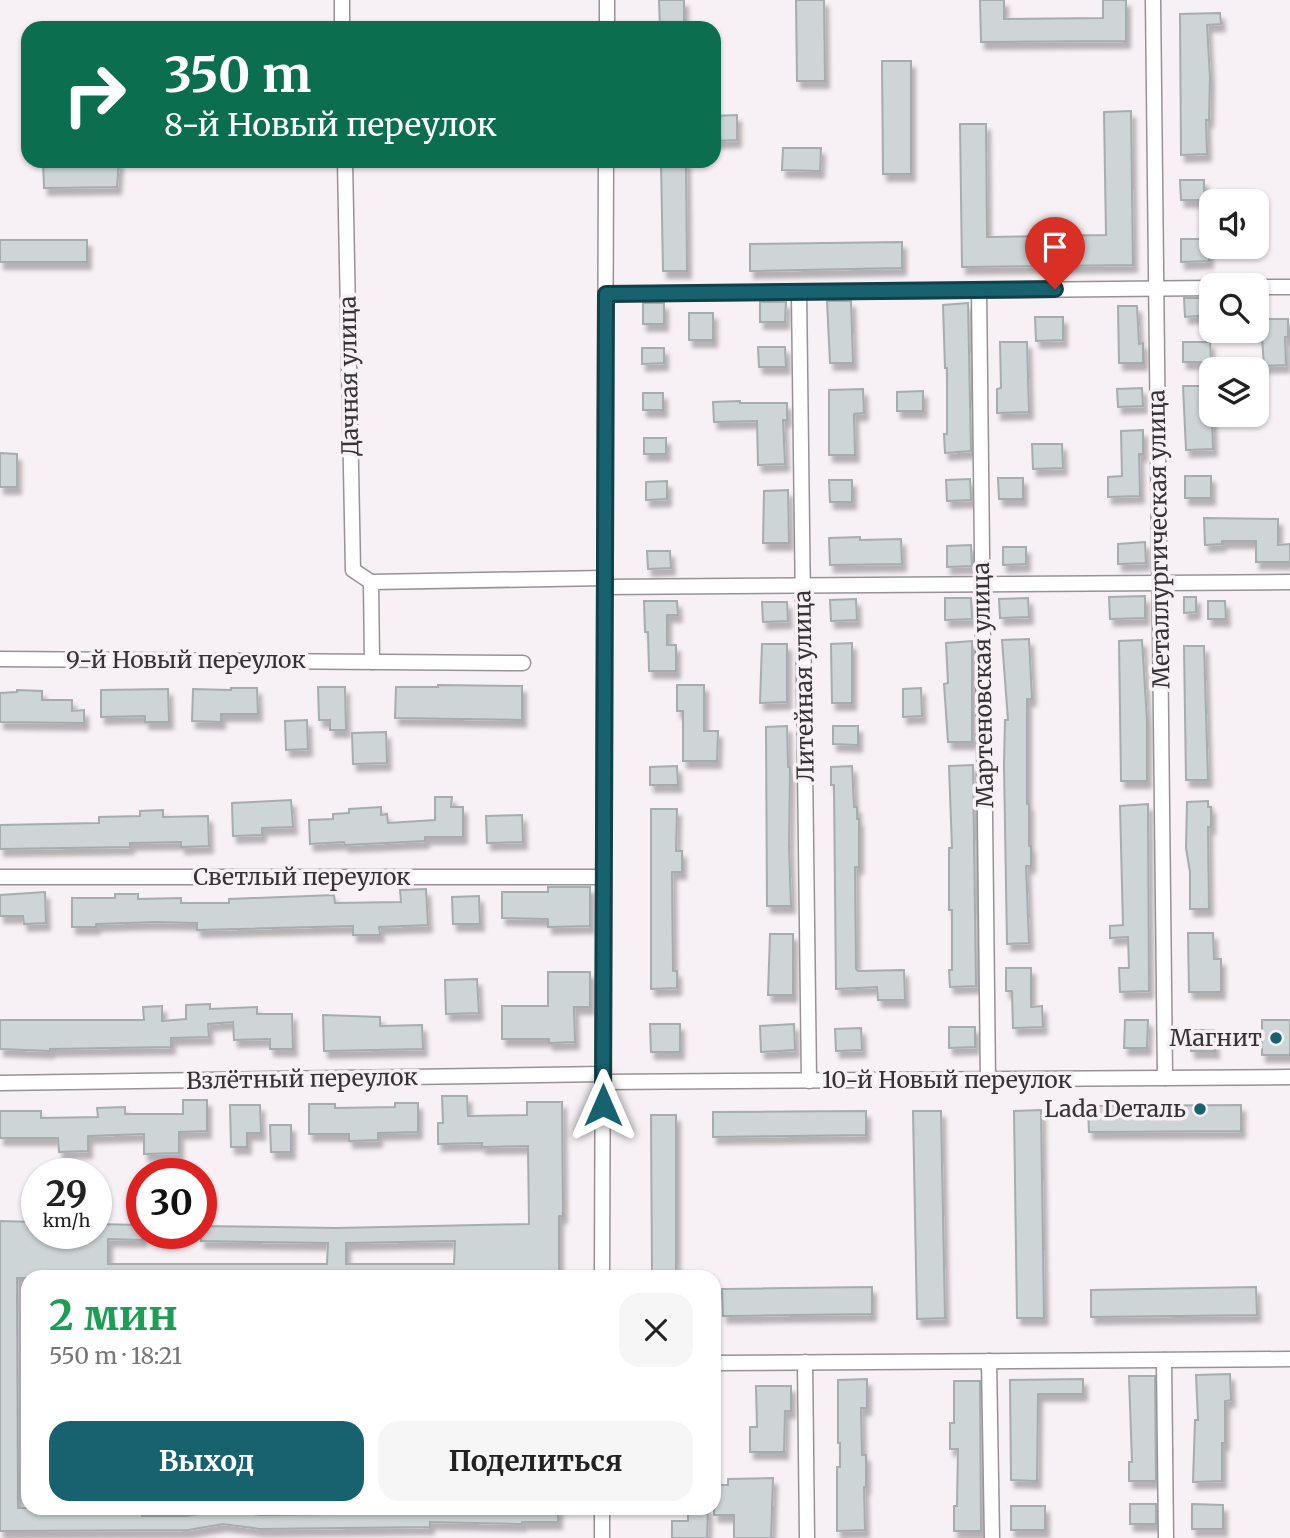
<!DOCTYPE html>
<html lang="ru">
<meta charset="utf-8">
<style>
:root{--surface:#fff;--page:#f6f6f6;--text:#222;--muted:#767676;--accent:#18626f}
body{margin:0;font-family:Merriweather,serif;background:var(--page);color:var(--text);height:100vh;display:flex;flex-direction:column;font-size:26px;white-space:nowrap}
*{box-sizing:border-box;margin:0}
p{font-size:23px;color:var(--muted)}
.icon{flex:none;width:38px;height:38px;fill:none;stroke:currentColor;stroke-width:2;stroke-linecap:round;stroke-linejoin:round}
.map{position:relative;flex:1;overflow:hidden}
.side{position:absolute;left:21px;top:1270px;width:700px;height:245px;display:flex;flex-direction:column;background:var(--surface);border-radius:21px;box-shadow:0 2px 5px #0004}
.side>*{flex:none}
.banner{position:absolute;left:21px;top:21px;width:700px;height:147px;border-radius:21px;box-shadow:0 2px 5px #0004;background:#0b6e4f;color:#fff;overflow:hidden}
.tools{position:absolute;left:1199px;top:189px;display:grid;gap:14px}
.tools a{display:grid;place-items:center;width:70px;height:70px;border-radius:14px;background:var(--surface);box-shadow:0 2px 5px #0004;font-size:35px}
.speed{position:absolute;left:21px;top:1158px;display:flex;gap:14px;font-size:35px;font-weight:700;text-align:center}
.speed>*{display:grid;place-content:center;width:91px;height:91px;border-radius:50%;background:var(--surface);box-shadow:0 2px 5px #0004;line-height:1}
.speed small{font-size:18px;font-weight:400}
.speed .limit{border:10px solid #d22;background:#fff;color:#111}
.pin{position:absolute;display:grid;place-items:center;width:60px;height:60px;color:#fff;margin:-72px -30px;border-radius:50% 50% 50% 0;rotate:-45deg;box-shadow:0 0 7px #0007}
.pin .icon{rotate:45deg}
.me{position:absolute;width:77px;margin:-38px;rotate:0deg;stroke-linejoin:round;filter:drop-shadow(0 0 5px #0008)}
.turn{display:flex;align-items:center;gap:24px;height:147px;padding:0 28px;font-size:32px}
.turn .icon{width:91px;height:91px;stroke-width:2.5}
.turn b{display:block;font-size:49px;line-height:60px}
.round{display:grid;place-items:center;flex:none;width:74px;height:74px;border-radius:21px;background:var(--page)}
.head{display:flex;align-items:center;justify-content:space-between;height:119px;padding:0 28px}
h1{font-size:42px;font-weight:700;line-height:52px;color:#1e9e55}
.action{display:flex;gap:14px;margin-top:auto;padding:14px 28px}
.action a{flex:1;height:80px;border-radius:21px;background:var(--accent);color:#fff;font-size:28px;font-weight:700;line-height:80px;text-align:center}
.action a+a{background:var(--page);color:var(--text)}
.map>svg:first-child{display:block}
.building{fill:#cdd5d7;stroke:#a5adaf;stroke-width:2;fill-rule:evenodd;filter:url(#shadow)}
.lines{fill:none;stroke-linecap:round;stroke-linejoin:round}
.street-casing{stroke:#989296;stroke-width:17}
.street{stroke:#fff;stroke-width:14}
.route-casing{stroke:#104048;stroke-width:18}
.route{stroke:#18626f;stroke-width:12}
.poi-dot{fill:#18626f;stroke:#f7f0f4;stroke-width:2.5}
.labels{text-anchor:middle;stroke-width:7;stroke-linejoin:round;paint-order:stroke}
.street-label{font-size:23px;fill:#363335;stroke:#f7f0f4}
.poi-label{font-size:23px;fill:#363335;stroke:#f7f0f4;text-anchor:end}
</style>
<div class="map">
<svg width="1290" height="1538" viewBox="0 0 1290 1538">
<defs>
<filter id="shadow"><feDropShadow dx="4" dy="7" stdDeviation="2" flood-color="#0004"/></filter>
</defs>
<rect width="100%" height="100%" fill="#f7f0f4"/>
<g class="building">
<path d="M659 0H684V28H660Z"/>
<path d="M796 0H824L825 81H797Z"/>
<path d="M980 0H1004V19L1103 18V0H1126V41L981 42Z"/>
<path d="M1220 13 1221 24 1207 25 1210 78 1209 120H1206L1207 154 1181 155 1180 14Z"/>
<path d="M882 61H911V174H883Z"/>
<path d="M1131 111 1133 265 962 267 960 124H986L987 237 1106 235 1104 112Z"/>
<path d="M737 115V140L714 141V116Z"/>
<path d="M783 148H821L820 171 782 170Z"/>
<path d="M43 161H119L117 187 44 188Z"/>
<path d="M661 161H686L687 271H663Z"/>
<path d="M1180 180H1204V200H1181Z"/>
<path d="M1181 239H1208L1209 261 1181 262Z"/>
<rect x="0" y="240" width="87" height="22"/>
<path d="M902 242V268L750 271V244Z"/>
<path d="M1184 298H1209L1210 315 1185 317Z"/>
<path d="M827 301H851L853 363H830Z"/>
<path d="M760 302H786L785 322H760Z"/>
<rect x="643" y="303" width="21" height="21"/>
<path d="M968 303 971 451 945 453 944 434H947V368H945L943 305Z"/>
<path d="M1118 306H1137L1139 344 1143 343V363H1119Z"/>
<rect x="689" y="313" width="24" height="27"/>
<path d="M1035 317H1063V340L1036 341Z"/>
<path d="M1256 319H1288V337H1285L1286 365 1264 366 1262 337H1257Z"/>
<path d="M1000 342H1027L1029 412 997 413V389L1001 388Z"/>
<path d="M1183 342H1210L1211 362H1183Z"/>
<path d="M758 347H785L786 367H759Z"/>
<path d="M642 348H664V363L642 364Z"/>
<path d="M1183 386H1211L1213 449 1186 450Z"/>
<path d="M1142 388 1143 406 1118 407 1117 389Z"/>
<path d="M863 389 864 413 854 414 855 455H829V390Z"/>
<path d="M923 391V411H897V392Z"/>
<rect x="643" y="393" width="20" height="17"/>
<path d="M740 401V403H787V420H783L785 464 758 465 757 421 714 422 713 402Z"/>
<path d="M1143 430V454H1139L1140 496 1108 497V477L1122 476 1121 431Z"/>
<rect x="644" y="438" width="22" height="16"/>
<path d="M1032 444H1062L1063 468 1033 469Z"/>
<path d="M0 453 17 454V487H0Z"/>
<rect x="1185" y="476" width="26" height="22"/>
<path d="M998 478H1023V499H999Z"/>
<path d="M970 479 971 500 947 501 946 480Z"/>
<path d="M829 480H852V502H830Z"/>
<path d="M667 481V499L646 500V482Z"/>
<path d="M788 490 789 543H763L764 491Z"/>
<path d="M1204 518 1278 519V545L1290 544V562H1256V541H1222V544L1205 545Z"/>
<path d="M860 537V540L901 539 902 564 830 565 829 538Z"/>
<path d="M1145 542 1146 563 1118 564V544Z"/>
<path d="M971 545 972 566 947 567V546Z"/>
<path d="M1003 547H1026V564L1003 565Z"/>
<path d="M647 551H670L671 568 648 569Z"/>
<path d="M1145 596V618L1110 619 1109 597Z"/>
<path d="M1184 597H1196V612L1184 613Z"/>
<path d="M945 598H971L972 619 945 620Z"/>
<path d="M1028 598 1029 617 1000 618 999 599Z"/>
<path d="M856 599 857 620 831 621 830 600Z"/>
<path d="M644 601H677L678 615H667V645H676V671H649L648 632H645Z"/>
<path d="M1208 601H1225L1226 619H1208Z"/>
<path d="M762 602H787L788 621 763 622Z"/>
<path d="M1029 639 1032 699H1027V804H1029V846H1031V866H1026L1029 943 1007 944 1004 765 1005 720H1008L1002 640Z"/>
<path d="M1142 640 1147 721V781H1121L1119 641Z"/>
<path d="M972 641V742H948L944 684 948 683 946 643Z"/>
<path d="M852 643V703H832L831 644Z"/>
<path d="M762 644H787V702L760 703Z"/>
<path d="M1184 646H1204L1208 780H1186Z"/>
<path d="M438 685 522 686V720L395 718 396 687H438Z"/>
<path d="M677 685H704V731H718L717 761H683V711H677Z"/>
<path d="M318 687H345L346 730H330V720H319Z"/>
<path d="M231 688H257L258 714H221V722L192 721 193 689 231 690Z"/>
<path d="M921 688 922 716 903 717V689Z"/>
<path d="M168 689 169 722H145V716L101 717V690Z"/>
<path d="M17 690 42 691V700H72V711L84 710V723L0 722V693L17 692Z"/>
<path d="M307 720 308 749 286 750 285 721Z"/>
<path d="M787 726 788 767H790L789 847 791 906H767L766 727Z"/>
<path d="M833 726H858V745L833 744Z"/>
<path d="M386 732 387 763 353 764 352 733Z"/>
<path d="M973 765 976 986 950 987 949 970H952V910H949V848H952L949 766Z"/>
<path d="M677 766 678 785H650V767Z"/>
<path d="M852 766 854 807H857V819H859V867H855L856 969 858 971 904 970 905 1000H878L877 987 836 989 834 785H831V767Z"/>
<path d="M435 797H452L451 807H463V837H425V841L345 845 344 842 310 844 309 820 333 819V814L349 813V809L381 807V815L387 814 388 823 435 820Z"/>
<path d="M291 800 293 827 262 828V835L233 836 232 803Z"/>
<path d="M1208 801V807H1211V827H1208L1209 909H1190V872L1186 848 1187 802Z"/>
<path d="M1148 804 1149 991 1120 992 1119 968H1129L1128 937 1110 938V926L1123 925 1120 806Z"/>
<path d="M651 809H677L676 851H682V872H672L673 971H677V988L651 989Z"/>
<path d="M163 810V817L208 816 209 846 181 847V842L130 843V847L0 849V825L99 823V817L140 816V811Z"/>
<path d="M522 815 523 842 487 843 486 816Z"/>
<path d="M548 887H590V926L548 927V919L502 918V892H548Z"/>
<path d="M426 889 428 925 379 927 380 935H353V926L197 930V923L156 922 96 924V927H72V898H115V894H138V899L181 898V903H229V899L334 895 335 903 401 902 400 890Z"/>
<path d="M45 892 46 923 24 924 23 916H0V895Z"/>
<path d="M479 896 480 924H453L452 897Z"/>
<path d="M1188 933H1213L1214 959H1221V992H1189Z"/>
<path d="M770 934H793V995H768Z"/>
<path d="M1006 968H1031V1007L1042 1006 1043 1027 1013 1028 1012 991H1006Z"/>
<path d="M548 972H590V1007H574L575 1042 549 1043V1039H502V1006H548Z"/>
<path d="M477 979 479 1013 446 1014 445 980Z"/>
<path d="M210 1004V1009L257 1007V1014H292L293 1049H270V1039L234 1040 233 1022 208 1024 209 1037 171 1038V1047L50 1049V1051L0 1049V1020H144L143 1007 162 1006V1021L186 1019V1005Z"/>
<path d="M323 1015 380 1017V1026L422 1025 423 1049 324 1051Z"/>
<path d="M1125 1020H1148L1147 1048H1124Z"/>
<rect x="1262" y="1020" width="28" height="35"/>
<path d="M650 1024H680V1052H651Z"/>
<path d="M794 1024 795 1050 761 1052 760 1026Z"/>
<path d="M949 1027H975V1047L949 1048Z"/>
<path d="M861 1028 862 1050 836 1051 835 1029Z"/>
<path d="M1190 1030H1214L1215 1051H1191Z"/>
<path d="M442 1096H467L468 1116 527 1115V1102H562L563 1216H559V1278H17L18 1508H142V1516H187L223 1510 261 1515 417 1513V1508H558V1522H522V1524L430 1522V1527L260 1529 223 1524 188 1530 0 1531V1221L37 1222V1234H96V1224L142 1225V1240L108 1239V1264H327L328 1243 201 1241V1226L336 1228 529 1224 528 1146 482 1147V1143L438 1144V1123H443ZM455 1241 454 1264H346V1243Z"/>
<path d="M183 1100H207V1131L179 1132V1153L144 1154V1134L88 1136V1151L59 1152 58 1138H0V1111H41V1118L98 1117 97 1108 125 1107V1114H183Z"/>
<path d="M395 1103H418V1132L378 1133V1140L349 1141V1134H309V1104H335V1108L395 1107Z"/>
<path d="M230 1105H260L261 1133H247V1147H231Z"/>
<path d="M1241 1105V1131L1089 1132 1088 1106Z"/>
<path d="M1041 1110 1044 1318H1017L1014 1111Z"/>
<path d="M866 1111V1135L713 1137V1112Z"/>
<path d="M913 1111H941L945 1318 917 1319Z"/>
<path d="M651 1115H676V1278H652Z"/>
<path d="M270 1125H291V1152H271Z"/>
<path d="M872 1287V1314L723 1316 722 1289Z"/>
<path d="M1256 1287 1257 1315 1091 1317V1290Z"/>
<path d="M1230 1374 1231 1400 1225 1401V1443H1222V1481L1193 1482 1195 1420H1198L1196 1375Z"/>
<path d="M1129 1376H1155L1156 1481H1129V1462H1132Z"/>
<path d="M867 1379V1408H861L862 1455H866V1487H864L865 1530 837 1531V1467H840V1443H838V1380Z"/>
<path d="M1083 1379V1394H1038L1037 1481 1011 1480 1010 1380Z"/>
<path d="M954 1381H980L981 1531H954V1506H957L958 1449H950V1423H954Z"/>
<path d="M756 1386H791V1411H785L784 1452H750V1427H757Z"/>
<path d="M773 1478 771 1538H734V1515H714V1485H728V1479Z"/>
<rect x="1130" y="1504" width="26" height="20"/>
<path d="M1192 1504 1223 1505V1529H1192Z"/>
<rect x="1011" y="1506" width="34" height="24"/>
<path d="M688 1508H708L707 1538H672V1521H688Z"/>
</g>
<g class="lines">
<defs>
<g id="street">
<path d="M342 0V28"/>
<path d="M1153 0 1165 1078"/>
<path d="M607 28V0"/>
<path d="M345 161 353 570 371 582"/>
<path d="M1256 287H1290"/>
<path d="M979 290 988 1080"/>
<path d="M799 292 809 1081"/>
<path d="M606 294 1211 288"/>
<path d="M605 587 1290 582"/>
<path d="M0 659 523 663"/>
<path d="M372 662 371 582 605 578"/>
<path d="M0 877H604"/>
<path d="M603 1082 1290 1077"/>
<path d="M0 1083 603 1074"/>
<path d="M602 1278 606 161"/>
<path d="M1164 1360 1166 1538"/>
<path d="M989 1361 992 1538"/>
<path d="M805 1362 807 1538"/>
<path d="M714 1363 1290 1359"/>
<path d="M602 1538V1508"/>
</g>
</defs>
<use href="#street" class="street-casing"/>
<use href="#street" class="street"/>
</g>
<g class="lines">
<defs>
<path id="route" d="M603 1105 606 294 1055 289"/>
</defs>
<use href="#route" class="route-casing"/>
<use href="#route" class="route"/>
</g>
<g class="poi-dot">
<circle cx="1276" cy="1038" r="7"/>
<circle cx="1200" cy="1109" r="7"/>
</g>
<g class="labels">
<g class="street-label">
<text transform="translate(349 376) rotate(-91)" y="8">Дачная улица</text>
<text transform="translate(1159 539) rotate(-91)" y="8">Металлургическая улица</text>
<text x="186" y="668">9-й Новый переулок</text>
<text transform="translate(983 685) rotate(-91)" y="8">Мартеновская улица</text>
<text transform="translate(804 686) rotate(-91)" y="8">Литейная улица</text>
<text x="302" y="885">Светлый переулок</text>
<text transform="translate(302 1079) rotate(-1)" y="8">Взлётный переулок</text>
<text x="947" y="1088">10-й Новый переулок</text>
</g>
<g class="poi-label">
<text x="1262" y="1046">Магнит</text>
<text x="1186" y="1117">Lada Dеталь</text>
</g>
</g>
</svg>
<div class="tools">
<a><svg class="icon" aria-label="sound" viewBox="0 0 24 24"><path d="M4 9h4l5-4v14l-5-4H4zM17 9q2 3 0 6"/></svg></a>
<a><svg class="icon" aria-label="search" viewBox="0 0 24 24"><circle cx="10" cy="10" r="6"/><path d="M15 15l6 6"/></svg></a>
<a><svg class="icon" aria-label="layers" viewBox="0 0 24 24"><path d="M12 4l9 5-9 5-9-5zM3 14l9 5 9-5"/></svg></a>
</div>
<div class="speed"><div>29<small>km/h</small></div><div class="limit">30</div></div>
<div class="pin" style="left:1055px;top:289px;background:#d93025"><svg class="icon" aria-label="arrive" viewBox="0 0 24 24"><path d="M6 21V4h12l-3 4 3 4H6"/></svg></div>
<svg class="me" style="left:603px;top:1105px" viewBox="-20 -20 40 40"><path d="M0-17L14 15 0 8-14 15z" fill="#18626f" stroke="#fff" stroke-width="4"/></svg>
<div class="banner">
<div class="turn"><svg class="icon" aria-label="right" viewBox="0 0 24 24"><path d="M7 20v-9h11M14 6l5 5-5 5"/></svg><div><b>350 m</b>8-й Новый переулок</div></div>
</div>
<section class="side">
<div class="head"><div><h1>2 мин</h1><p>550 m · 18:21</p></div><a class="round"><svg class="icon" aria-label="close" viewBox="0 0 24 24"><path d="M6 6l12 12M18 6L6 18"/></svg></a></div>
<div class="action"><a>Выход</a><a>Поделиться</a></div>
</section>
</div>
